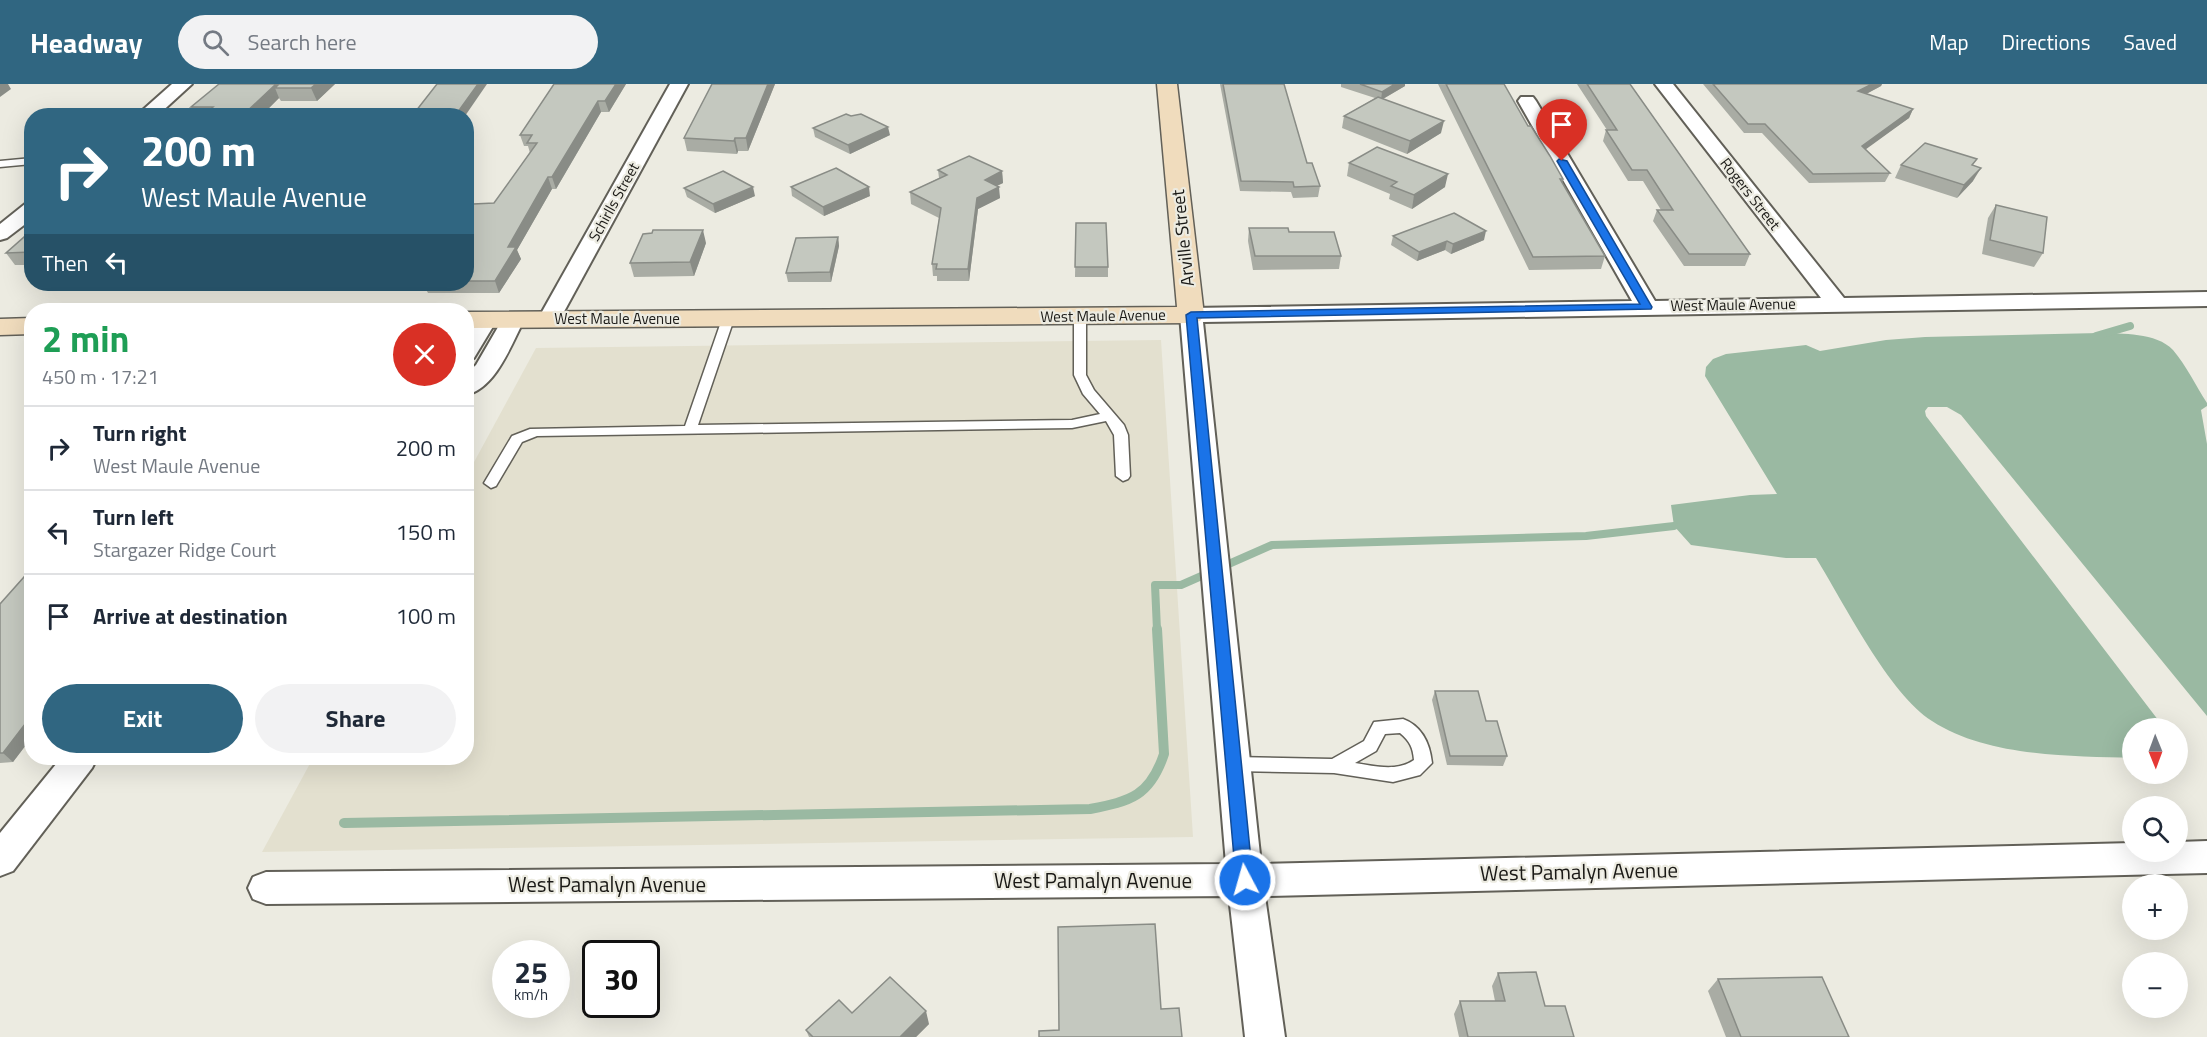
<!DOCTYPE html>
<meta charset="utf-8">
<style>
:root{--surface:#fff;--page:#f2f2f3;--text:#1f2937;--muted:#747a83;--line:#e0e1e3;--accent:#306681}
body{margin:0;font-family:"Titillium Web",sans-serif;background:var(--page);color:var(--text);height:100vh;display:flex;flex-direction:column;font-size:22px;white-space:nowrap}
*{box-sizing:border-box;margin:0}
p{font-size:20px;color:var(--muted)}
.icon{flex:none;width:33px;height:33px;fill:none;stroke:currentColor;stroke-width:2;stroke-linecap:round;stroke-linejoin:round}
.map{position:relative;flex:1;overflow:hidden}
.panel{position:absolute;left:24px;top:219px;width:450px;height:462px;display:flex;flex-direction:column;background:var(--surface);border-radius:24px;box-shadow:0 6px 24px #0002}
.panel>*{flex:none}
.top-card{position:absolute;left:24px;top:24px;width:450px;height:183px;border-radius:24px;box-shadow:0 6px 24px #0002;background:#306681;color:#fff;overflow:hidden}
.needle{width:39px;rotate:179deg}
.controls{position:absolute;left:2122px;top:634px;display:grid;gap:12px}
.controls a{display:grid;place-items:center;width:66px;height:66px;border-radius:50%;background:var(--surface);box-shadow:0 6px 24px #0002;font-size:30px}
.speed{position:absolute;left:492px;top:856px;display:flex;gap:12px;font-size:30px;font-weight:700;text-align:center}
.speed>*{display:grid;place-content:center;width:78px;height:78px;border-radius:50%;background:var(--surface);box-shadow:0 6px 24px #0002;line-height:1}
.speed small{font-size:15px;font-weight:400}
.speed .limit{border:3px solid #111;border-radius:9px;background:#fff;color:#111}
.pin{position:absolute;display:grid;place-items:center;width:51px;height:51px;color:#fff;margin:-62px -26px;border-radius:50% 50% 50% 0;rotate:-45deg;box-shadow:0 0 6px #0007}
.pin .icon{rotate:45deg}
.me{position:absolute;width:66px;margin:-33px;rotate:354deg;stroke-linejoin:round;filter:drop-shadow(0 0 4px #0008)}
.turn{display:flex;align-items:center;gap:21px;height:126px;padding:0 18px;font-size:27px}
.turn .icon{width:78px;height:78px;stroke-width:2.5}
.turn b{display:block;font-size:42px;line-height:51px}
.then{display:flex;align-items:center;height:57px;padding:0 18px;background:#0003;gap:12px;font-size:22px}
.round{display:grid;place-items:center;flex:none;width:63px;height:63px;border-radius:32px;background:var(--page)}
.summary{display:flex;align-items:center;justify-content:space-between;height:102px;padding:0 18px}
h1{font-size:36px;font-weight:700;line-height:45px;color:#1e9e55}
.action{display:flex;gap:12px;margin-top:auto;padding:12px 18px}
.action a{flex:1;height:69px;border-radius:36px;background:var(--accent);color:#fff;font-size:24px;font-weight:700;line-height:69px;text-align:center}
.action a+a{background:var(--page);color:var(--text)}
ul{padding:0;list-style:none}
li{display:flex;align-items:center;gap:18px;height:84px;padding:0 18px;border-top:2px solid var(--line)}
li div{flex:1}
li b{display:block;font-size:22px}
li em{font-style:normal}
header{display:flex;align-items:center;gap:36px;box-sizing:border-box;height:84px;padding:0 30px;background:var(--accent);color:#fff}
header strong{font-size:28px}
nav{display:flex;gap:33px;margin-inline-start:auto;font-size:21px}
.search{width:420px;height:54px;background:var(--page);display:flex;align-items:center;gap:15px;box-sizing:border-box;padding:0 21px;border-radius:33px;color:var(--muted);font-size:22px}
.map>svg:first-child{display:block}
.built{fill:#e3e0cf}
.water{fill:#9ab9a2}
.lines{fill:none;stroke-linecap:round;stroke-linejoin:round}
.stream-far1{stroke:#9ab9a2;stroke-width:8}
.stream{stroke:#9ab9a2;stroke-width:10}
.lane-casing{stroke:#626058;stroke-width:3}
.street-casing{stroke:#626058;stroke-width:4}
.secondary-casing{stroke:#626058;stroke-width:3}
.lane{fill:#fff;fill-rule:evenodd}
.street{fill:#fff;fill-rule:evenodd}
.secondary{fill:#f0dcbd;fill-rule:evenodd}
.wall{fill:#a9aca4}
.shaded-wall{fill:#898c86}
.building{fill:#c4c8bf;stroke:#898c86;stroke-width:1.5}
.route{fill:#1a73e8;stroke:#114b97;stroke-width:1.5}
.labels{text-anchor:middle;stroke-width:4.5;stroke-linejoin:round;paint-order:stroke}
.far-street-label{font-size:15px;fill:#1a1916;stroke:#ecebe1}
.street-label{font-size:18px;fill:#1a1916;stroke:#ecebe1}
.near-street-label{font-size:21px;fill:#1a1916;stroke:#ecebe1}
</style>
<header>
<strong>Headway</strong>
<div class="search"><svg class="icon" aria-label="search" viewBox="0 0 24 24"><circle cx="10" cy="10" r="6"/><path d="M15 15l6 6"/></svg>Search here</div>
<nav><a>Map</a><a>Directions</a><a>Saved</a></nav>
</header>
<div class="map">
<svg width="2207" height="953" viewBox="0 0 2207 953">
<rect width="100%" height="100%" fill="#ecebe1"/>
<path class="built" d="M1161 256 1193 753 262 768 313 674H466L467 391 536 264Z"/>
<path class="water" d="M2100 249C2122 250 2156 248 2173 266 2186 281 2196 302 2207 319V322L2201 326 2207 360V632L1961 331 1947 323H1928L1925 327 1926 332 2165 645H2133V674C2070 672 1987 673 1932 637 1889 610 1844 519 1816 474H1786L1691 461 1674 442 1671 421 1750 411 1777 410 1705 292 1706 283 1713 275 1726 270 1806 261 1820 267 1886 256 1925 253Z"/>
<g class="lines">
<g class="stream-far1">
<path d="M2096 252 2130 242"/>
<path d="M1157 546 1155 501H1181L1272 461 1586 452 1674 442"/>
</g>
<path class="stream" d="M344 739 1090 725C1131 717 1150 712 1164 670L1157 545"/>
<defs>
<g id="lane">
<path d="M32 74V80L0 83V77Z"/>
<path d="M1080 229 1086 233V291L1094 306 1124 341 1128 351 1130 392 1128 395 1123 397 1116 392 1114 351 1106 337 1072 344 537 352 522 358 496 402 491 404 484 399 512 352 530 345 685 342 722 235 728 231 734 235 698 341 1072 336 1100 330 1083 310 1074 291V233Z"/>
<path d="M1403 635C1422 642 1430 660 1432 679L1420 691 1393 698 1334 689 1234 687 1228 685 1225 680 1228 675 1234 673 1332 675 1364 657 1374 638ZM1400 649C1410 657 1413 664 1414 676 1397 688 1374 682 1355 679L1376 667 1385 650Z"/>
</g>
<g id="street">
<path d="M172 0H192L157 32H136Z"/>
<path d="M670 0H688L560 235 557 240 549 242 541 240 538 235Z"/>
<path d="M1655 0H1673L1844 214 2207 208V222L1203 238 1261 780 2133 759V768H2178V758L2207 757V789L1265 812 1285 953H1245L1229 812 266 820 253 815 248 804 253 793 266 788 1226 780 1180 231 1183 226 1191 224 1632 217 1518 17 1521 13H1533L1536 17 1655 217 1821 214Z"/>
<path d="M32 118V135L7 154 0 156V140L25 120Z"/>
<path d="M486 229 494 231 497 236 474 274 466 276V249L478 231Z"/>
<path d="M513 229 521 231 524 236C511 261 496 304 466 311V290L476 281 505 231Z"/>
<path d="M61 674H97L92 684 13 787 0 792V749Z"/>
</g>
<g id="secondary">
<path d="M1157 0H1177L1204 231 1200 237 1191 239 466 244V228L1177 223Z"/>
<path d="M32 234V250L0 251V235Z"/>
</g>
</defs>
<use href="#lane" class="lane-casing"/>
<use href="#street" class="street-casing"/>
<use href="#secondary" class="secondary-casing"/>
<use href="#lane" class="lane"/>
<use href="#street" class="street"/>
<use href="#secondary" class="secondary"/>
</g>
<g class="wall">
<path d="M335 0 317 17H281L279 14 261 32H196L191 23 279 1Z"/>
<path d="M554 0H626L609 28H601L556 105H552L517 166 521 175 499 209H428L423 200H466V130L494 119 530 69 528 62H524L520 51Z"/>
<path d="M712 0H775L748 67H738L737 70 687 67 684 54Z"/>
<path d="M1220 0H1284L1307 79 1320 102 1318 113 1293 114 1291 108 1240 107Z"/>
<path d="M1341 0H1405V2L1383 15 1441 49 1407 70 1342 44 1344 32 1375 14 1341 3Z"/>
<path d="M1438 0H1504L1528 42 1563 95 1562 99 1605 172 1601 185 1529 186Z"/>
<path d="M1577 0H1630L1750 170 1745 182H1684L1653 137 1657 126H1661L1643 97H1628L1603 57 1606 46H1607Z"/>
<path d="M1703 0H1882L1881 2 1866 10 1913 25 1909 34 1865 65 1890 89 1885 98 1809 99 1762 49H1744Z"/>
<path d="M813 44 890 51 850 70 815 53Z"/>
<path d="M1349 79 1445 103 1412 125 1389 115 1390 110 1347 92Z"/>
<path d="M1901 81H1974L1973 97 1957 114 1895 94Z"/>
<path d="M938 86 1002 87 1003 99 997 102 1000 114 978 125 969 197H937V192H933L932 180 939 134 911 120 910 108 939 94Z"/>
<path d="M791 103 870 112 824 132 792 112Z"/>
<path d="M684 104 755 112 715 129 687 113Z"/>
<path d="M1996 121 2043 169 2034 183 1982 170 1988 134Z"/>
<path d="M1076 139 1108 183V193H1075Z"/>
<path d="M1249 144 1289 148 1341 172 1339 185 1253 186 1248 157Z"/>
<path d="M32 146V181H15L6 169Z"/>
<path d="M1393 152 1484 156 1451 170 1445 166 1417 177 1391 161Z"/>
<path d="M838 153 839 162 831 198H788L786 189Z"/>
<path d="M706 159 694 192 634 193 630 179Z"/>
<path d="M32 484V653L13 678 0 679V520Z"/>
<path d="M1435 607 1486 637 1507 672 1503 682 1447 681 1432 616Z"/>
<path d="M1498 889 1545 922 1574 953H1459L1454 930 1460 917H1495L1492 902Z"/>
<path d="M1718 895 1849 953H1726L1708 907Z"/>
<path d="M852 929 929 940 916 953H809L806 946Z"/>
</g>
<g class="shaded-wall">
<path d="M0 0H8L11 5 0 13Z"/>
<path d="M276 0H278L280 4H275L279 14 261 32H242Z"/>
<path d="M316 0H335L317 17 311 4Z"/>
<path d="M478 0H487L465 32H455Z"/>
<path d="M616 0H626L609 28 605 17Z"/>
<path d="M768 0H775L748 67 746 54Z"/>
<path d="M1395 0H1405V2L1381 16 1382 8Z"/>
<path d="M1872 0H1882L1881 2 1855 16 1858 7Z"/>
<path d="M598 17 601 28 556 105 552 93Z"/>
<path d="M1913 25 1909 34 1858 71 1862 62Z"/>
<path d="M1444 37 1441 49 1407 70 1410 57Z"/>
<path d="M888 43 890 51 850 70 848 61Z"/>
<path d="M735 54 738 67 737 70 734 57Z"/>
<path d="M1981 84 1973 97 1957 114 1964 101Z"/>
<path d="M1002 87 1003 99 985 107V96Z"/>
<path d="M1448 90 1445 103 1412 125 1414 111Z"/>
<path d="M548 93 552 105 517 166 521 175 499 209 495 197 508 163Z"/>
<path d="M753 103 755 112 715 129 713 120Z"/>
<path d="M869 103 870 112 824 132 823 123Z"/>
<path d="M999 103 1000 114 978 125 969 197 968 185 977 114Z"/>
<path d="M703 146 706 159 694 192 690 178Z"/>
<path d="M1486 147 1484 156 1451 170 1453 160Z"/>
<path d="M838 153 839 162 831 198 830 188Z"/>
<path d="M1447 157 1445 166 1417 177 1419 168Z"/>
<path d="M32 631V653L13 678 3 669Z"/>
<path d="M926 927 929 940 916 953H900Z"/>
</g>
<g class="building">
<path d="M219 0H276L242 32H203L213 23H191Z"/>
<path d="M279 0H316L311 4H275Z"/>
<path d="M437 0H478L455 32H412Z"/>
<path d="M554 0H616L605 17H598L552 93H548L508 163H516L495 197H466V130L473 120 494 119 537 59H527L532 51H520Z"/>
<path d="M712 0H768L746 54H735L734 57 684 54Z"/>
<path d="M1223 0H1284L1307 79H1312L1320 102 1294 103 1293 98 1241 97Z"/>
<path d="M1360 0H1395L1382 8Z"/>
<path d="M1446 0H1504L1528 42H1531L1550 72 1563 95H1560L1605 172 1533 173Z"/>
<path d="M1587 0H1630L1750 170H1689L1657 126H1673L1647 86H1632L1606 46H1617Z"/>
<path d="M1713 0H1872L1858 7 1913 25 1862 62 1890 89 1813 90 1765 40H1748Z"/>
<path d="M1378 13 1444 37 1410 57 1344 32Z"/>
<path d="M846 30 851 32 861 30 888 43 848 61 813 44Z"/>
<path d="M1925 59 1977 75 1972 81 1981 84 1964 101 1901 81Z"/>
<path d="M1377 63 1448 90 1414 111 1391 102 1397 98 1349 79Z"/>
<path d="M969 72 1002 87 985 96 999 103 977 114 968 185H936L937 180H932L941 124 910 108 947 91 938 86Z"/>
<path d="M836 84 869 103 823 123 791 103Z"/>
<path d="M723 87 753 103 713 120 684 104Z"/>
<path d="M1996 121 2047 133 2043 169 1990 156Z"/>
<path d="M1454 129 1486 147 1453 160 1447 157 1419 168 1393 152Z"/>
<path d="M1076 139H1106L1108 183H1075Z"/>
<path d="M1249 144H1288L1289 148H1334L1341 172H1255Z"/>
<path d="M32 146V168L6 169Z"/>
<path d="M653 146H703L690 178 630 179 643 150 652 149Z"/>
<path d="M838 153 830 188 786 189 796 154Z"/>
<path d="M32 484V631L3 669H0V520Z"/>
<path d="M1435 607H1478L1486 637H1497L1507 672H1450Z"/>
<path d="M1155 840 1161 925 1179 924 1182 953H1039V947L1059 946 1058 843Z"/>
<path d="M1536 888 1545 922H1565L1574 953H1468L1460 917H1505L1498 889Z"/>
<path d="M890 893 926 927 900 953H813L806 946 839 916 852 929Z"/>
<path d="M1822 893 1849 953H1741L1718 895Z"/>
</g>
<path class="route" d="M1559 75 1567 77 1652 223 1651 225 1197 234 1253 796 1251 802 1245 804 1239 802 1236 796 1186 231 1191 228 1640 220 1557 77Z"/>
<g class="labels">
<g class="far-street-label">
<text transform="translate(1750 110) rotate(52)" y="5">Rogers Street</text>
<text transform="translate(614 118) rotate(-61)" y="5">Schirlls Street</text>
<text transform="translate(1733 221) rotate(-1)" y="5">West Maule Avenue</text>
<text transform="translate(1103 232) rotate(-1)" y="5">West Maule Avenue</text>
<text x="617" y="240">West Maule Avenue</text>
</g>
<g class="street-label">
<text transform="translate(1183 154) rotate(-96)" y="6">Arville Street</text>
</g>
<g class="near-street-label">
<text transform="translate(1579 788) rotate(-1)" y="7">West Pamalyn Avenue</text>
<text x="1093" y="804">West Pamalyn Avenue</text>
<text x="607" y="808">West Pamalyn Avenue</text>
</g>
</g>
</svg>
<div class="controls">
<a><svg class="needle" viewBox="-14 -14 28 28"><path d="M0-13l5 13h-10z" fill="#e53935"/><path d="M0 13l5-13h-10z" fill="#747a83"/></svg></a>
<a><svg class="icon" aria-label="search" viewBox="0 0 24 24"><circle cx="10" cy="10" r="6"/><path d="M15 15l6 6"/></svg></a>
<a>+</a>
<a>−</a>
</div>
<div class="speed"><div>25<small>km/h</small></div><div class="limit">30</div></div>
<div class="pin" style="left:1562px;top:77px;background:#d93025"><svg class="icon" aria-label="arrive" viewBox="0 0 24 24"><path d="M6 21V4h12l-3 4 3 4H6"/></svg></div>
<svg class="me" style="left:1245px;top:796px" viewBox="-20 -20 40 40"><circle r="17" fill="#1a73e8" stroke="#fff" stroke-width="3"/><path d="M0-11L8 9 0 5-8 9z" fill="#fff"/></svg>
<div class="top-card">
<div class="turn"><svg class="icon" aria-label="right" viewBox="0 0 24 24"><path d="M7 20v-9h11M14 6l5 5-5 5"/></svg><div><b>200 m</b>West Maule Avenue</div></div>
<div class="then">Then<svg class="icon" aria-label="left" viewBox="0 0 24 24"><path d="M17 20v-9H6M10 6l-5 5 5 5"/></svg></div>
</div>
<section class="panel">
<div class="summary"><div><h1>2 min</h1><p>450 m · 17:21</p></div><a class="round" style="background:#d93025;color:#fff"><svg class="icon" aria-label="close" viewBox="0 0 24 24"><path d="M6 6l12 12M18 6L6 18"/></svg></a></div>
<ul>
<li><svg class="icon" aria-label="right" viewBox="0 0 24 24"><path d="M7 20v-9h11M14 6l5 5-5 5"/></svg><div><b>Turn right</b><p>West Maule Avenue</p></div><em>200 m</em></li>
<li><svg class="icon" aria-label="left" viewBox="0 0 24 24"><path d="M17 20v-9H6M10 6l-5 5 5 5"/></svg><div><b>Turn left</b><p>Stargazer Ridge Court</p></div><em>150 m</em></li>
<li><svg class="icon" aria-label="arrive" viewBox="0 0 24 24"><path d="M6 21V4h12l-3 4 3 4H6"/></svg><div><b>Arrive at destination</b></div><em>100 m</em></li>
</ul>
<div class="action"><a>Exit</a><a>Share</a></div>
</section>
</div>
